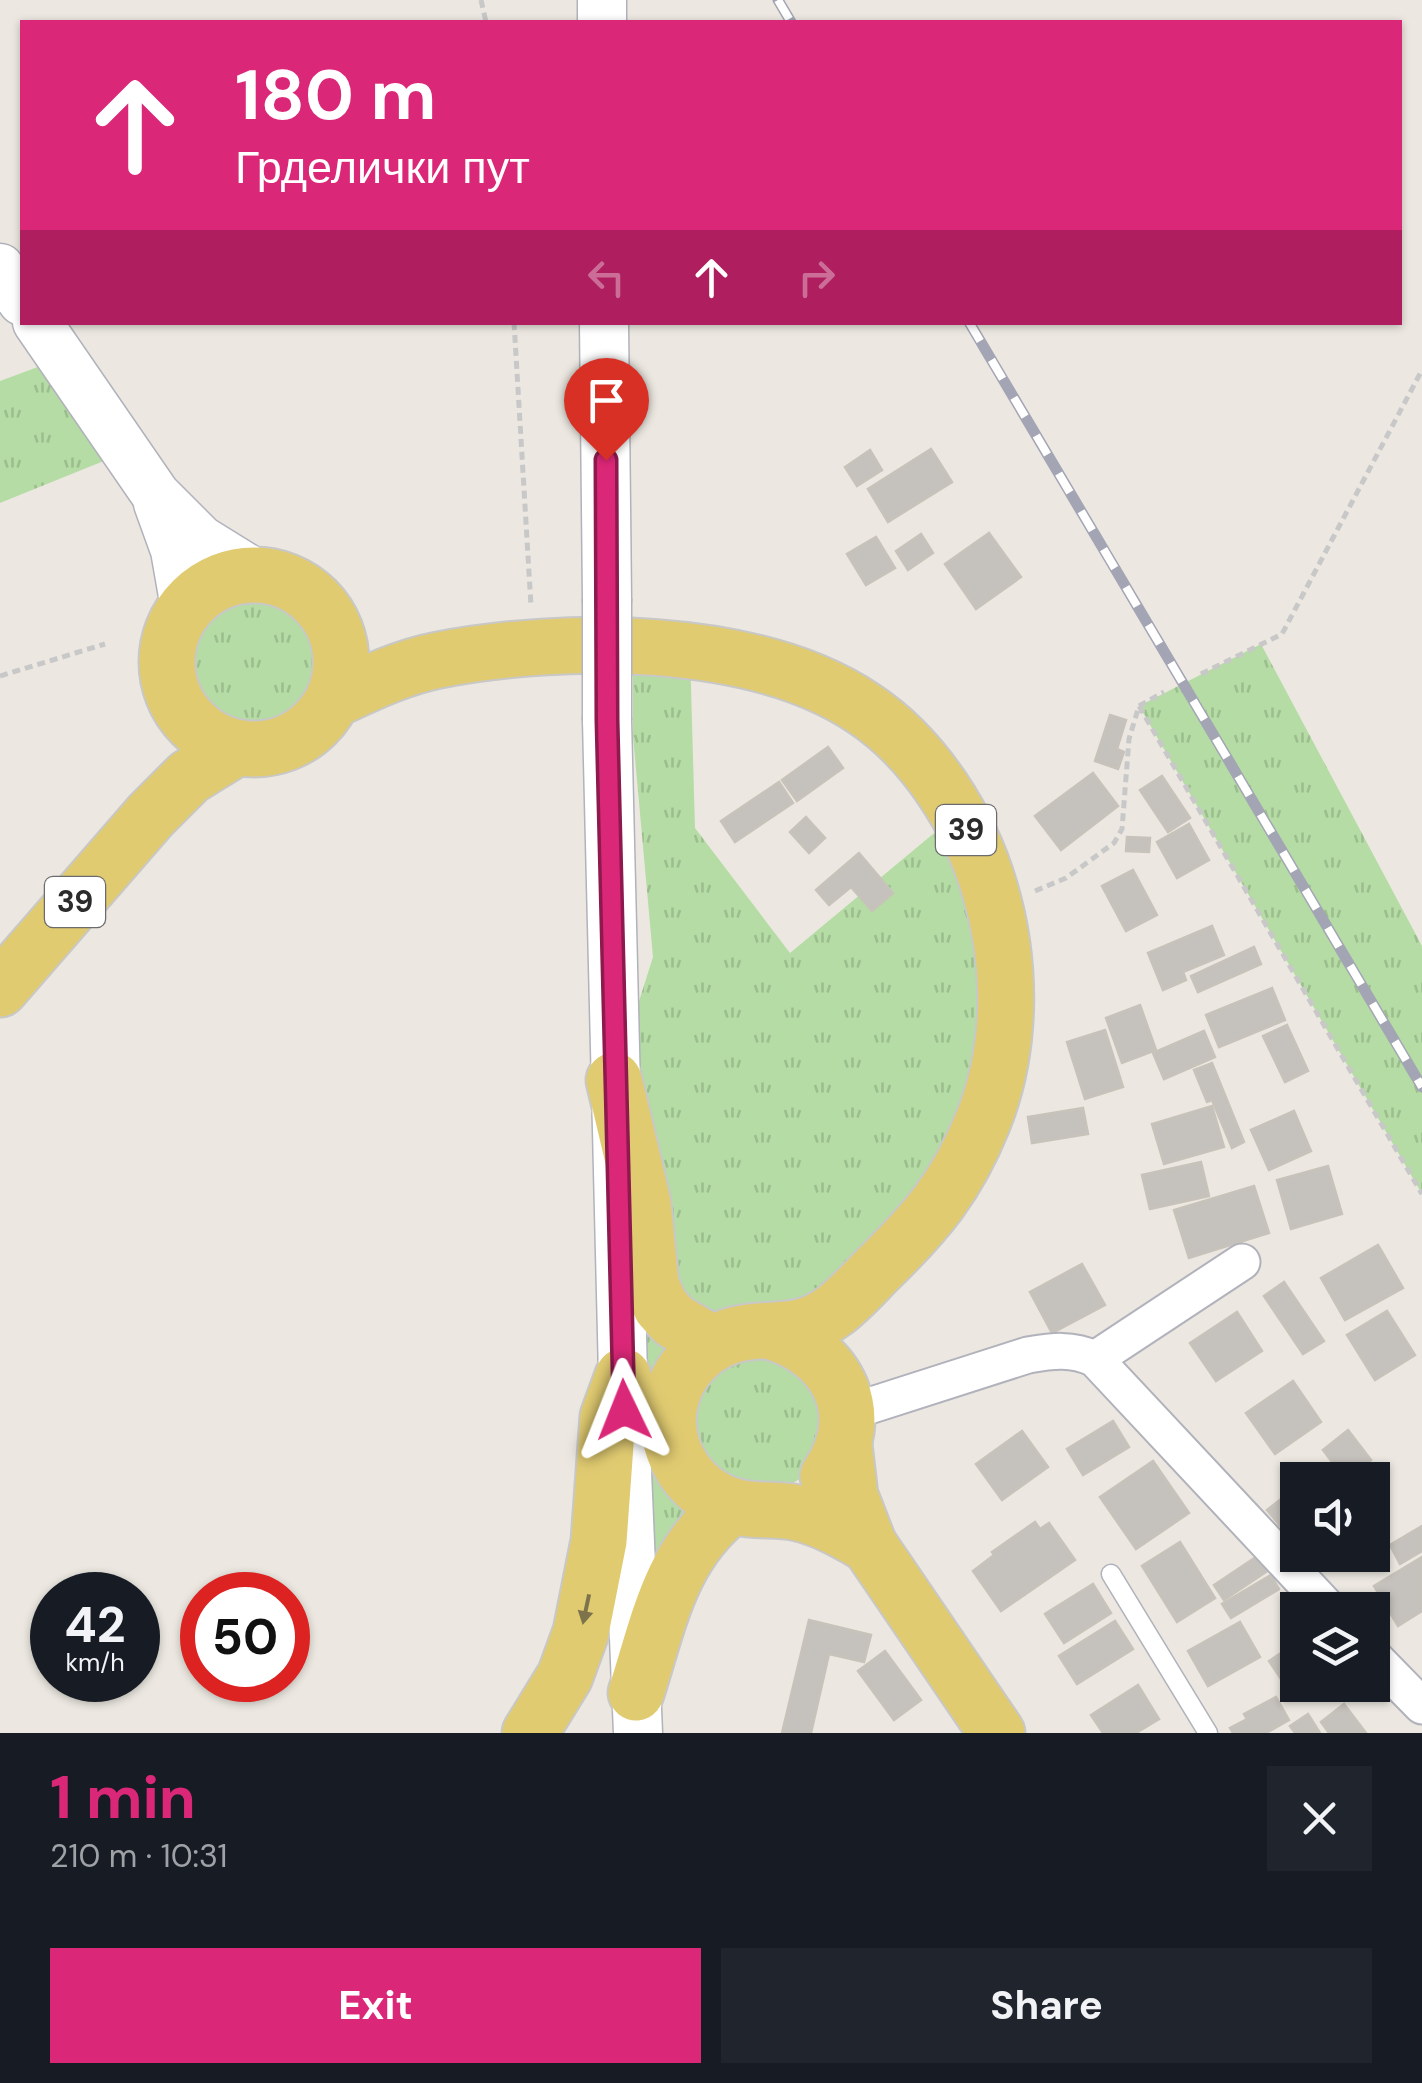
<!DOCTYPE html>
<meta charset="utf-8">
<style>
:root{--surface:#171b24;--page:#20242c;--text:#f1f3f6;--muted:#9ea1a6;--accent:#db2777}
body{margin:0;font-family:"DM Sans",sans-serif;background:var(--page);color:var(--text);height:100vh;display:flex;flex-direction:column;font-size:38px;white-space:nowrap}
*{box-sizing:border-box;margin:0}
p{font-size:32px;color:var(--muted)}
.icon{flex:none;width:55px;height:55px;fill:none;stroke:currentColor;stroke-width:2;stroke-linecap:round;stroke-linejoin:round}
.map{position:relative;height:1733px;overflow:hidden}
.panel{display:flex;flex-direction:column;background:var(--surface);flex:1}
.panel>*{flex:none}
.guide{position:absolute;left:20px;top:20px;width:1382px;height:305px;border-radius:0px;box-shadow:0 2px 8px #0004;background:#db2777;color:#fff;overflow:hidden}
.controls{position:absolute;left:1280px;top:1462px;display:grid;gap:20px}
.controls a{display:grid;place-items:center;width:110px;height:110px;border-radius:0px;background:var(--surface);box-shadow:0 2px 8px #0004;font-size:50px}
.speed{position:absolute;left:30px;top:1572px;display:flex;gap:20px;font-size:50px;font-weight:700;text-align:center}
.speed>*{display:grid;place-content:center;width:130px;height:130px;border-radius:50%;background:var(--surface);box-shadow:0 2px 8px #0004;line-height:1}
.speed small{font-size:25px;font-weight:400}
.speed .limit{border:15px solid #d22;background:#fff;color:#111}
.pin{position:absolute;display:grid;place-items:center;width:85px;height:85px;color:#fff;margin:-102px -42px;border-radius:50% 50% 50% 0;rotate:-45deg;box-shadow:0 0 10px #0007}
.pin .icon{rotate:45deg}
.me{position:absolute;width:110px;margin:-55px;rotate:358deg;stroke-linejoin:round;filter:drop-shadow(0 0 8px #0008)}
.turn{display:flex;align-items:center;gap:35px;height:210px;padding:0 50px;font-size:45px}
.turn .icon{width:130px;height:130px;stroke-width:2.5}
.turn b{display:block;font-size:70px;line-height:85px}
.lanes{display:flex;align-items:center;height:95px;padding:0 50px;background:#0003;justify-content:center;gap:50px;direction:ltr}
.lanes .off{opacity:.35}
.round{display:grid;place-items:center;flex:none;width:105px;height:105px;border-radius:0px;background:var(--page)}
.headline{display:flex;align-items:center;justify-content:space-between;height:170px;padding:0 50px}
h1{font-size:60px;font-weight:700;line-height:75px;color:var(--accent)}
.button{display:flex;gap:20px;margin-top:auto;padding:20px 50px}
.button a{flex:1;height:115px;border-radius:0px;background:var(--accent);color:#fff;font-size:40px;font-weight:700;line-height:115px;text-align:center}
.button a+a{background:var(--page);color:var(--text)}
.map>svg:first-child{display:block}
.grass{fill:url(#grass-tufts)}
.building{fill:#c5c1bc;stroke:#c8c3ba;stroke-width:2.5}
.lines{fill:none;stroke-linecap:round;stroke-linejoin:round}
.lane-casing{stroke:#b1b2bb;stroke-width:21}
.street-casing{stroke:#b1b2bb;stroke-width:39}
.secondary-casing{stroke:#b1b2bb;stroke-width:51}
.primary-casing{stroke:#c8c8c8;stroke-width:59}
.path{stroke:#c8c8c8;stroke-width:5;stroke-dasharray:8 5;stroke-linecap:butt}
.lane{stroke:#fff;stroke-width:18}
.street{stroke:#fff;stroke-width:35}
.secondary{stroke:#fff;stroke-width:48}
.primary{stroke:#e1cb71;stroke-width:55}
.rail-casing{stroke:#a4a5b4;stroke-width:11}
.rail{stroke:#fff;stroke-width:8;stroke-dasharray:22;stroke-linecap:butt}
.secondary-bridge-casing{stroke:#b1b2bb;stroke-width:51;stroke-linecap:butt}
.secondary-bridge{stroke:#fff;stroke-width:48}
.oneway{fill:#7d744b}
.route-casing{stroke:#8e194d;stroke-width:25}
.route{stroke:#db2777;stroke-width:18}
.labels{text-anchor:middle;stroke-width:8;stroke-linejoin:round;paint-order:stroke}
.shield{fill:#fff;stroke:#6b6b6b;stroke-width:2.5}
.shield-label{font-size:30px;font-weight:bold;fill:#2c2c2c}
</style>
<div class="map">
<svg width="1422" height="1733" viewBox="0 0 1422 1733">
<defs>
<pattern id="grass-tufts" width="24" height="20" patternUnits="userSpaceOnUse" patternTransform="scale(2.5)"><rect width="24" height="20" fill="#b5dca4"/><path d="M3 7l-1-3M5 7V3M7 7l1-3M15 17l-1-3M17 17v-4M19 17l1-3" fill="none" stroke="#9cbd8d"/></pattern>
</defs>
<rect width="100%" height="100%" fill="#ece8e1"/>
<g class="grass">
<path d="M62 358 126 452 0 503V381Z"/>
<circle cx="253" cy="663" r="73"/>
<path d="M1261 644 1422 946V1194L1139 706Z"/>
<path d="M633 646 690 651 695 828 790 953 957 814 1001 1052 848 1299 692 1334 614 1080 653 957 633 736Z"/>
<path d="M631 1284 676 1348 707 1507 646 1597Z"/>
<path d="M785 1352 830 1408 806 1475 785 1488 760 1493 699 1464 688 1397 717 1359Z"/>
</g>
<g class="building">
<path d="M931 449 952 482 888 522 868 489Z"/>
<path d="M870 450 882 470 857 486 845 467Z"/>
<path d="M989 533 1021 577 976 609 945 564Z"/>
<path d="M921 534 933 553 908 570 896 551Z"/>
<path d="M876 537 895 568 866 585 847 554Z"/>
<path d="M1110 715 1126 720 1117 749 1124 752 1118 769 1095 761Z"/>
<path d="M828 747 843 768 797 801 782 780Z"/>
<path d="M1093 773 1118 806 1061 850 1035 816Z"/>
<path d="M1162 776 1190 818 1168 832 1140 790Z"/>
<path d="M779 782 793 803 735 842 721 821Z"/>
<path d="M806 817 825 838 809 853 790 832Z"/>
<path d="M1189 824 1209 860 1177 878 1157 842Z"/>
<path d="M1127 837 1150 838 1149 852 1126 851Z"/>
<path d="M859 853 893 893 872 911 851 887 829 905 816 890Z"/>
<path d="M1133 870 1157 915 1126 931 1102 886Z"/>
<path d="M1212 926 1224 955 1183 972 1186 980 1163 990 1148 953Z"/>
<path d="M1254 947 1261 964 1198 992 1191 976Z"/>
<path d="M1272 988 1285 1020 1219 1047 1206 1015Z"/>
<path d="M1140 1005 1156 1050 1122 1063 1106 1018Z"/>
<path d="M1287 1025 1308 1071 1285 1082 1263 1036Z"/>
<path d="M1105 1030 1123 1087 1085 1099 1067 1042Z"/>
<path d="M1204 1031 1215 1057 1164 1079 1153 1053Z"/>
<path d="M1212 1063 1244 1142 1232 1148 1212 1100 1207 1102 1194 1070Z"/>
<path d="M1212 1106 1224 1147 1164 1164 1152 1124Z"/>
<path d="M1083 1108 1088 1134 1032 1143 1028 1117Z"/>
<path d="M1294 1111 1311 1151 1269 1170 1251 1130Z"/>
<path d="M1201 1162 1209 1196 1150 1209 1142 1175Z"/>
<path d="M1328 1166 1342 1214 1291 1229 1277 1180Z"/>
<path d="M1254 1186 1269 1233 1189 1258 1174 1210Z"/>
<path d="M1378 1245 1403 1288 1345 1320 1321 1278Z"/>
<path d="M1082 1264 1105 1305 1052 1333 1030 1292Z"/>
<path d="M1284 1282 1324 1341 1303 1354 1264 1296Z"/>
<path d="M1387 1311 1415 1355 1375 1380 1347 1335Z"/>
<path d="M1237 1312 1262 1351 1216 1381 1190 1343Z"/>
<path d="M1293 1381 1321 1422 1275 1454 1246 1413Z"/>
<path d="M1113 1421 1129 1447 1083 1475 1067 1449Z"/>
<path d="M1348 1430 1371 1460 1345 1479 1323 1450Z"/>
<path d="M1022 1431 1048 1467 1002 1500 976 1464Z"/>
<path d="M1153 1461 1189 1513 1136 1549 1100 1497Z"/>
<path d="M1297 1487 1298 1524 1286 1533 1267 1510Z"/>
<path d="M1035 1522 1040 1529 1049 1523 1075 1560 1001 1611 973 1571 994 1555 992 1552Z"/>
<path d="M1422 1526V1551L1400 1564 1390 1545Z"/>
<path d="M1180 1542 1215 1598 1177 1622 1142 1566Z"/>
<path d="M1259 1555 1269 1570 1224 1600 1214 1585Z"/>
<path d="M1332 1555H1355L1340 1566Z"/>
<path d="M1422 1557V1611L1398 1626 1374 1586Z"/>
<path d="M1271 1575 1279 1589 1231 1618 1222 1604Z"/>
<path d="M1093 1584 1111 1613 1064 1643 1045 1614Z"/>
<path d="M809 1620 871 1635 864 1662 829 1654 811 1733H782Z"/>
<path d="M1115 1621 1133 1649 1077 1684 1059 1656Z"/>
<path d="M1240 1622 1260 1657 1208 1686 1188 1651Z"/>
<path d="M1298 1642V1685H1304L1291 1694 1269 1661Z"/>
<path d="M885 1651 921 1700 894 1720 858 1671Z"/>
<path d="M1138 1685 1159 1719 1136 1733H1103L1091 1715Z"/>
<path d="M1276 1697 1289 1720 1266 1733H1233L1230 1728 1247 1719 1244 1714Z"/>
<path d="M1344 1704 1366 1733H1329L1321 1722Z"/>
<path d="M1308 1714 1320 1733H1295L1290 1726Z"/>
</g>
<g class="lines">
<defs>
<path id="lane" d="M1111 1574 1208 1733"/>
<g id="street">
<path d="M1095 1359 1242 1262"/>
<path d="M847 1413 1028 1355C1052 1351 1072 1348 1095 1359L1330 1610"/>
<path d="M1372 1655 1422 1706"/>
</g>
<g id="secondary">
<path d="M602 0V22"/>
<path d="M0 268 22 301"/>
<path d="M37 322 156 495 201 540 256 574"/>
<path d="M604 322 607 599"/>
<path d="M158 503 175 550 185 607"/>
<path d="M607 720 623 1376 638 1733"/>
</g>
<g id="primary">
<circle cx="254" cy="662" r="87"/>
<path d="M333 700C367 684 402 667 439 660 563 636 754 635 863 708 924 748 970 821 990 890 1012 964 1012 1049 983 1121 957 1186 927 1221 878 1269 864 1283 850 1299 834 1311 802 1335 778 1327 743 1333 705 1339 674 1371 669 1409 663 1454 694 1497 737 1507 757 1512 778 1508 798 1513 824 1519 846 1532 869 1545"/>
<path d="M0 989 151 815 189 777 236 748"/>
<path d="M614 1080 643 1203 651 1285 661 1307 674 1321 713 1344"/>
<path d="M772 1332C840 1353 869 1415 828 1476"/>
<path d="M844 1445 850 1496 869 1545 997 1733"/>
<path d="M636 1693C659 1621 670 1554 732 1506"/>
<path d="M530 1733 565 1676 581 1632 599 1541 608 1417 623 1376"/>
</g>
</defs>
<use href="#lane" class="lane-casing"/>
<use href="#street" class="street-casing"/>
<use href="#secondary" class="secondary-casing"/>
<use href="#primary" class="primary-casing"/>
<g class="path">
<path d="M481 0 486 22"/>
<path d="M514 322 531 606"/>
<path d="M1201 674 1282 634 1422 370"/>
<path d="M0 676 105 644"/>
<path d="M1139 706 1164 692"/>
<path d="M1035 891 1066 878 1114 843 1122 829 1129 739 1139 706 1422 1194"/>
</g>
<use href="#lane" class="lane"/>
<use href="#street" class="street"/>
<use href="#secondary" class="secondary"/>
<use href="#primary" class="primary"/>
<defs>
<g id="rail">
<path d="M778 0 791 22"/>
<path d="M969 322 1422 1087"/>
</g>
</defs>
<use href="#rail" class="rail-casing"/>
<use href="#rail" class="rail"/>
<defs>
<path id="secondary-bridge" d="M607 720V599"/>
</defs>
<use href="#secondary-bridge" class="secondary-bridge-casing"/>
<use href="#secondary-bridge" class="secondary-bridge"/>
</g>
<defs><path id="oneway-solid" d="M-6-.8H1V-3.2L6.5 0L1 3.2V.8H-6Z" transform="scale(2.5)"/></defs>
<use class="oneway" href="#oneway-solid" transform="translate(586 1609) rotate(102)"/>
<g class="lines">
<defs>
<path id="route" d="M606 460 607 720 624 1410"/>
</defs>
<use href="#route" class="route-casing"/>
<use href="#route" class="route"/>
</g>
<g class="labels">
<g class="shield">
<rect x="936" y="805" width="60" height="50" rx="8"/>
<rect x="45" y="877" width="60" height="50" rx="8"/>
</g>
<g class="shield-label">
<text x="966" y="840">39</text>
<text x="75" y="912">39</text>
</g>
</g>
</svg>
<div class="controls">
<a><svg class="icon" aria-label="sound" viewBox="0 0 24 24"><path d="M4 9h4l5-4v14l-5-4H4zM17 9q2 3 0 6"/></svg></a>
<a><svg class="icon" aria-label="layers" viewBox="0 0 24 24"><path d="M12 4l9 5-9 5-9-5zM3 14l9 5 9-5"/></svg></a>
</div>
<div class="speed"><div>42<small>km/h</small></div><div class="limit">50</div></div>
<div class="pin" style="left:606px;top:460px;background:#d93025"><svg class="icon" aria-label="arrive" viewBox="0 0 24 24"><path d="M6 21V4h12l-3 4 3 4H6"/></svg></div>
<svg class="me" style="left:624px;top:1410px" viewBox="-20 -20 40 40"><path d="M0-17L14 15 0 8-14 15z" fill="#db2777" stroke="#fff" stroke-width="4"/></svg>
<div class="guide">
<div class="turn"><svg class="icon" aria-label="ahead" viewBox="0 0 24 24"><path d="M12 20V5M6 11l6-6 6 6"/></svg><div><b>180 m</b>Грделички пут</div></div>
<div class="lanes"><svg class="icon off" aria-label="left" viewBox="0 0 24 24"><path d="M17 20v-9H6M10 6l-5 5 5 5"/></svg><svg class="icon" aria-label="ahead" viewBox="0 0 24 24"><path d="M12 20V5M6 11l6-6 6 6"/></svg><svg class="icon off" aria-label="right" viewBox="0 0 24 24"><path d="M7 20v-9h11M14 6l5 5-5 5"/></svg></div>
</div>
</div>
<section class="panel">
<div class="headline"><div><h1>1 min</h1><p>210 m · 10:31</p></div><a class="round"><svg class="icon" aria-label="close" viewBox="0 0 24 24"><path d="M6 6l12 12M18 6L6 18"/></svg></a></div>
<div class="button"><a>Exit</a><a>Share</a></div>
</section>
